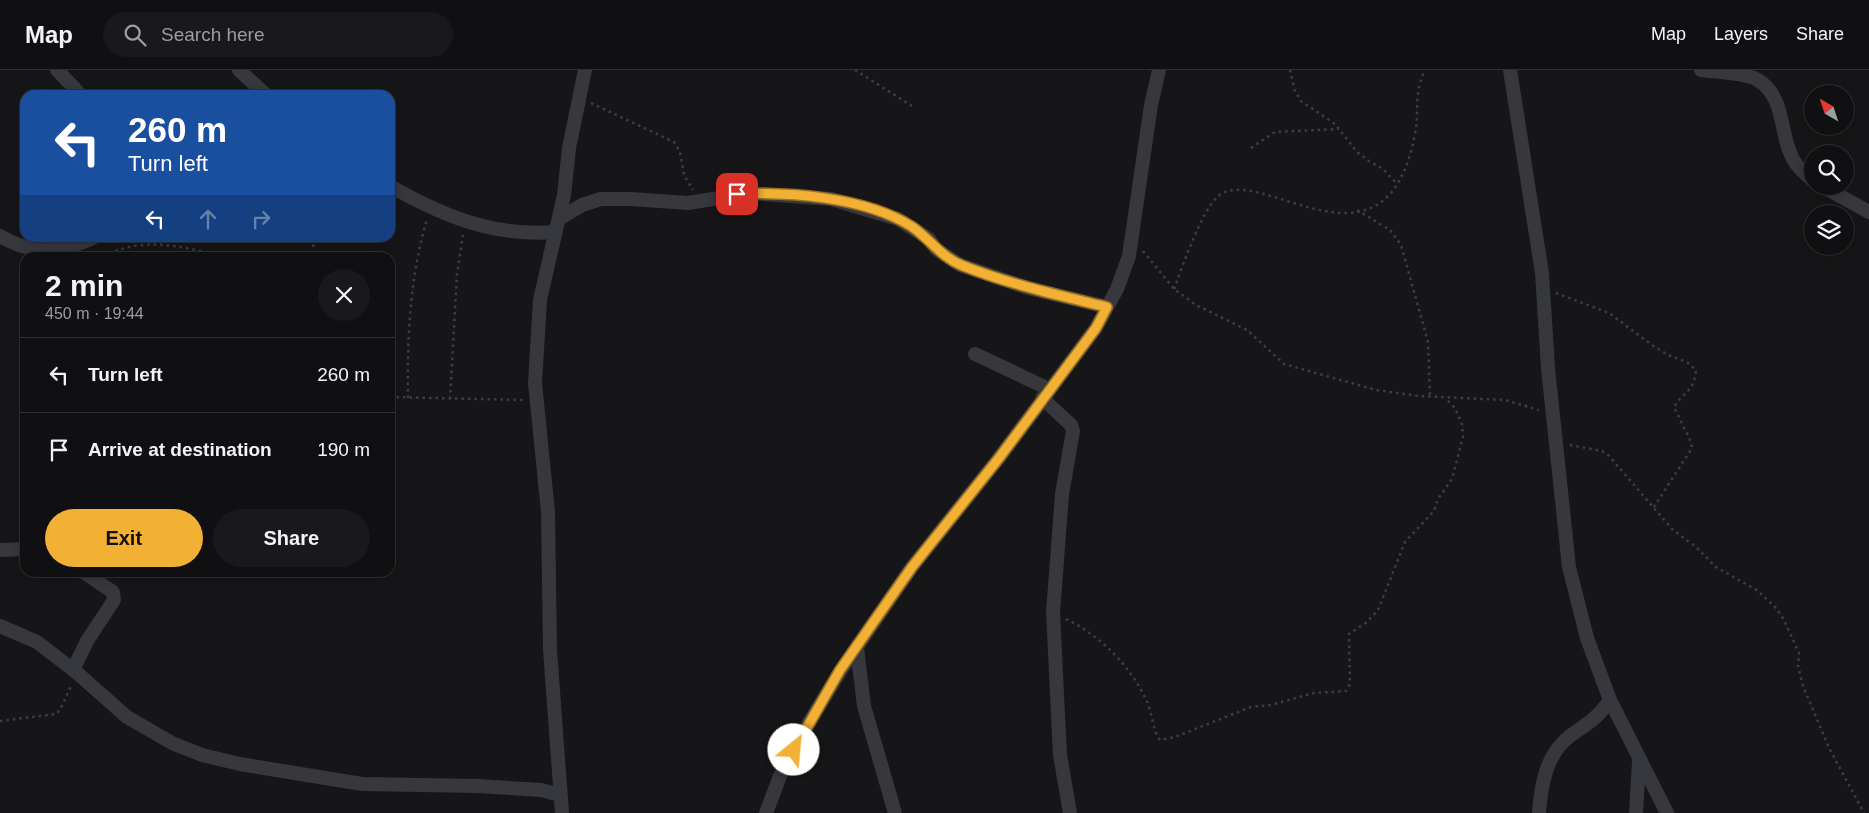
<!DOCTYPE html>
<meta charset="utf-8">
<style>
:root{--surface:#101012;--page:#19191b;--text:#f1f3f6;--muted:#9c9d9f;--line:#303032;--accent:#f2b134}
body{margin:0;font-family:Arial,sans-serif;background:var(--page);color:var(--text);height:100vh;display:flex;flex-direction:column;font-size:19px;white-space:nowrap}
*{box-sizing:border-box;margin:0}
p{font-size:16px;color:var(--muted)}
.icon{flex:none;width:28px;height:28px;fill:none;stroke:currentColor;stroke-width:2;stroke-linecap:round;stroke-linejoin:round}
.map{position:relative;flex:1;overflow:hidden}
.panel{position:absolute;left:20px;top:182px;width:375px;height:325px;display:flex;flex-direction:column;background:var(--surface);border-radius:15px;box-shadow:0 2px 12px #0003,0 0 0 1px var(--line)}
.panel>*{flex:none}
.hud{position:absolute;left:20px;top:20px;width:375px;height:152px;border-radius:15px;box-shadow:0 2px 12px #0003,0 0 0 1px var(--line);background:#1a4fa0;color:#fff;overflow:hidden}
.needle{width:32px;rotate:321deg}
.controls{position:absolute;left:1804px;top:15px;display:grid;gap:10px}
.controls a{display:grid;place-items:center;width:50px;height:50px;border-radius:50%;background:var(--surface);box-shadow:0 2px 12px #0003,0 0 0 1px var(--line);font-size:25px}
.pin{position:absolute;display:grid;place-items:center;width:42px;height:42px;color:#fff;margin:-21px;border-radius:10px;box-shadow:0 2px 8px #0006}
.me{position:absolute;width:55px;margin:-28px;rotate:28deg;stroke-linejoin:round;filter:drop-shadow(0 0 4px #0008)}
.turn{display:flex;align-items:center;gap:18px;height:105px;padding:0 25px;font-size:22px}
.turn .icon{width:65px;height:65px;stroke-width:2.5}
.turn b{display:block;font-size:35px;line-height:42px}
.lanes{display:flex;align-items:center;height:48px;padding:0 25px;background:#0003;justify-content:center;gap:25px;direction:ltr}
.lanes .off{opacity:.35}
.round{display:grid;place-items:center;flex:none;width:52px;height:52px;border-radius:26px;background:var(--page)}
.headline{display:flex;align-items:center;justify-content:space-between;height:85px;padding:0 25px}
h1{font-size:30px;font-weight:700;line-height:38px}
.cta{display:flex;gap:10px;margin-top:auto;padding:10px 25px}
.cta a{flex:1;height:58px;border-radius:30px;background:var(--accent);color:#111;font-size:20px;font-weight:700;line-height:58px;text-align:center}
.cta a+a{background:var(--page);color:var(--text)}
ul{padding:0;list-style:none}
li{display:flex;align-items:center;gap:15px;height:75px;padding:0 25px;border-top:1px solid var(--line)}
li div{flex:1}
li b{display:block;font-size:19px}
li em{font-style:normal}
header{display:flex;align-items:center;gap:30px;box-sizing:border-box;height:70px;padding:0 25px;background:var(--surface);border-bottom:1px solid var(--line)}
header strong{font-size:24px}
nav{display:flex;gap:28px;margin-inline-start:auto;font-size:18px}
.search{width:350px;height:45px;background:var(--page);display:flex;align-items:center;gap:12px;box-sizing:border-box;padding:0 18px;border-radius:28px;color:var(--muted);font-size:19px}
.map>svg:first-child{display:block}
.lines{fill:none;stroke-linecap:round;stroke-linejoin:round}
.path{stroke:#3d3f44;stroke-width:2.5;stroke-dasharray:2.5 4;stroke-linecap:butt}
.street{stroke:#37383d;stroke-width:14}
.route-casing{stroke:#9d7322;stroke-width:12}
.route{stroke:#f2b134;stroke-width:9}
</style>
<header>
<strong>Map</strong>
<div class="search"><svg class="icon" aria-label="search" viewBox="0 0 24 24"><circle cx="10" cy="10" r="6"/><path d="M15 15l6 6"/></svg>Search here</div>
<nav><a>Map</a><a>Layers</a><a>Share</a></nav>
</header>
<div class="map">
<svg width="1869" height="743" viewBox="0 0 1869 743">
<rect width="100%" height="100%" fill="#161618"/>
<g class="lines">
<g class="path">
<path d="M855 0 912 36"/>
<path d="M1290 0 1295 21 1301 31 1335 54 1357 82 1370 92 1382 98 1397 114"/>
<path d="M591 33 674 72 680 82 684 105 693 120"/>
<path d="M1251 78 1275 62 1339 59"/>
<path d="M1357 140 1390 160 1401 175 1428 272 1430 327"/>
<path d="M313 168 314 188"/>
<path d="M1143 181 1174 219 1196 235 1247 260 1284 294 1376 320 1419 326 1505 330 1539 340"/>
<path d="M103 185C113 182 123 178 134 176 165 171 197 180 227 188"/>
<path d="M1174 219C1182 198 1203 135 1221 124 1258 102 1343 177 1391 123 1407 104 1415 72 1417 48 1417 31 1417 16 1425 0"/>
<path d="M1556 223 1609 243 1652 275 1668 285 1687 292 1696 300C1694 322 1684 321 1674 337L1691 372 1692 378 1654 437"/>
<path d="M390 327 523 330"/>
<path d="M408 328C407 268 410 206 427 149"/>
<path d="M450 329 457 204 463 165"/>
<path d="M1570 375 1602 381 1609 386 1673 460 1696 477 1716 497 1758 521 1776 538 1784 550 1799 583 1798 596 1803 616 1829 678 1864 743"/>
<path d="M1066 549C1101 566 1132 597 1148 634 1152 644 1153 661 1160 670L1175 667 1251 637 1271 635 1314 623 1346 621 1350 614 1349 564 1367 552 1378 540 1405 472 1434 441 1438 429 1452 409 1463 367 1462 354 1455 338 1445 328"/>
<path d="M0 651 56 644 60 640 71 616"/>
</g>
<g class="street">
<path d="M57 0 79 23"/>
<path d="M239 0 266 25"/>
<path d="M1510 0 1542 203 1548 298 1569 497 1587 568 1610 630 1667 743"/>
<path d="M1701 0C1716 2 1746 3 1758 10 1786 28 1779 62 1792 87 1796 97 1805 103 1812 110"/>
<path d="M390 116C443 146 493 167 556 162"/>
<path d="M1822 116 1869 142"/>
<path d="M559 149 582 135 601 129H630L688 133 750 123 831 129 898 149 929 169 936 179 960 195 1028 218 1107 237"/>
<path d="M0 166C33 185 59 184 93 168"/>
<path d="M975 284 1049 319"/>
<path d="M1042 328 1071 355 1073 361 1062 424 1053 543 1060 685 1070 743"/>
<path d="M0 480 25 479"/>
<path d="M0 556 37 572 76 602 127 647 172 673 202 685 240 694 362 714 478 716 541 720 560 725"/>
<path d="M857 578 864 636 895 743"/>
<path d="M73 600 87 571 114 530 113 522 83 502"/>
<path d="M562 743 550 580 548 442 535 313 540 230 564 125 569 78 585 0"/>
<path d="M766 743 780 706 801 666 841 600 912 497 999 388 1096 258 1117 219 1129 186 1151 35 1159 0"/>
<path d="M1539 743C1541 715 1546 684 1570 666 1589 652 1596 650 1610 630"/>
<path d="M1636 743 1639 691"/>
</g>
</g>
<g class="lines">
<defs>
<path id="route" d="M737 124C791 122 864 127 911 156 929 168 940 186 961 195 1008 214 1058 225 1107 237L1096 258 999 388 912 497 840 600 794 680"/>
</defs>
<use href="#route" class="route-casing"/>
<use href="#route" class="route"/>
</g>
</svg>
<div class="controls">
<a><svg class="needle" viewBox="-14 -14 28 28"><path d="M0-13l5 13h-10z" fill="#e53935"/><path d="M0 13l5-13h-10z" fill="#9c9d9f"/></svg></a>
<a><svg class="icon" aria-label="search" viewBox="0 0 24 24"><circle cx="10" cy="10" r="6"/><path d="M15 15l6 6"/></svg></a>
<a><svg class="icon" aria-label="layers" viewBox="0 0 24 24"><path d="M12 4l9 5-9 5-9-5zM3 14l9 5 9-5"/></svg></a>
</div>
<div class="pin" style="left:737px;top:124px;background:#d93025"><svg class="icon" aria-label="arrive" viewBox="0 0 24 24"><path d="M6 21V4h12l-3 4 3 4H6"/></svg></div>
<svg class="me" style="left:794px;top:680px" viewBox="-20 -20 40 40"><circle r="19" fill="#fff"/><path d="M0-13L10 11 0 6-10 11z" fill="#f2b134"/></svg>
<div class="hud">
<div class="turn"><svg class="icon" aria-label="left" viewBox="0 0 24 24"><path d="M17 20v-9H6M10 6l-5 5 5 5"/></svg><div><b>260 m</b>Turn left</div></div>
<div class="lanes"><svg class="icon" aria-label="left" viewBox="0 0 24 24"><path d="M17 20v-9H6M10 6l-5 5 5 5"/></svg><svg class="icon off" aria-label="ahead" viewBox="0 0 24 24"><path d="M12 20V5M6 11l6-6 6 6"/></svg><svg class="icon off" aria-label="right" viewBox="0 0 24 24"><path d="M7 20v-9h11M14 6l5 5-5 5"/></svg></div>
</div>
<section class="panel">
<div class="headline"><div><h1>2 min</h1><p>450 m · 19:44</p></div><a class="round"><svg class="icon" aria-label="close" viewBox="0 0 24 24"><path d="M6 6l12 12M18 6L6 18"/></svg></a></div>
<ul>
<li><svg class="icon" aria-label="left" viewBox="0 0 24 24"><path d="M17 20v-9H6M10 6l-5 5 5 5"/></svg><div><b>Turn left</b></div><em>260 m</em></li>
<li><svg class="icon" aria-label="arrive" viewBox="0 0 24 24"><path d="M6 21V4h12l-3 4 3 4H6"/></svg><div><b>Arrive at destination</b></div><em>190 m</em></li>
</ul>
<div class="cta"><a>Exit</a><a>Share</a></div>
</section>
</div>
